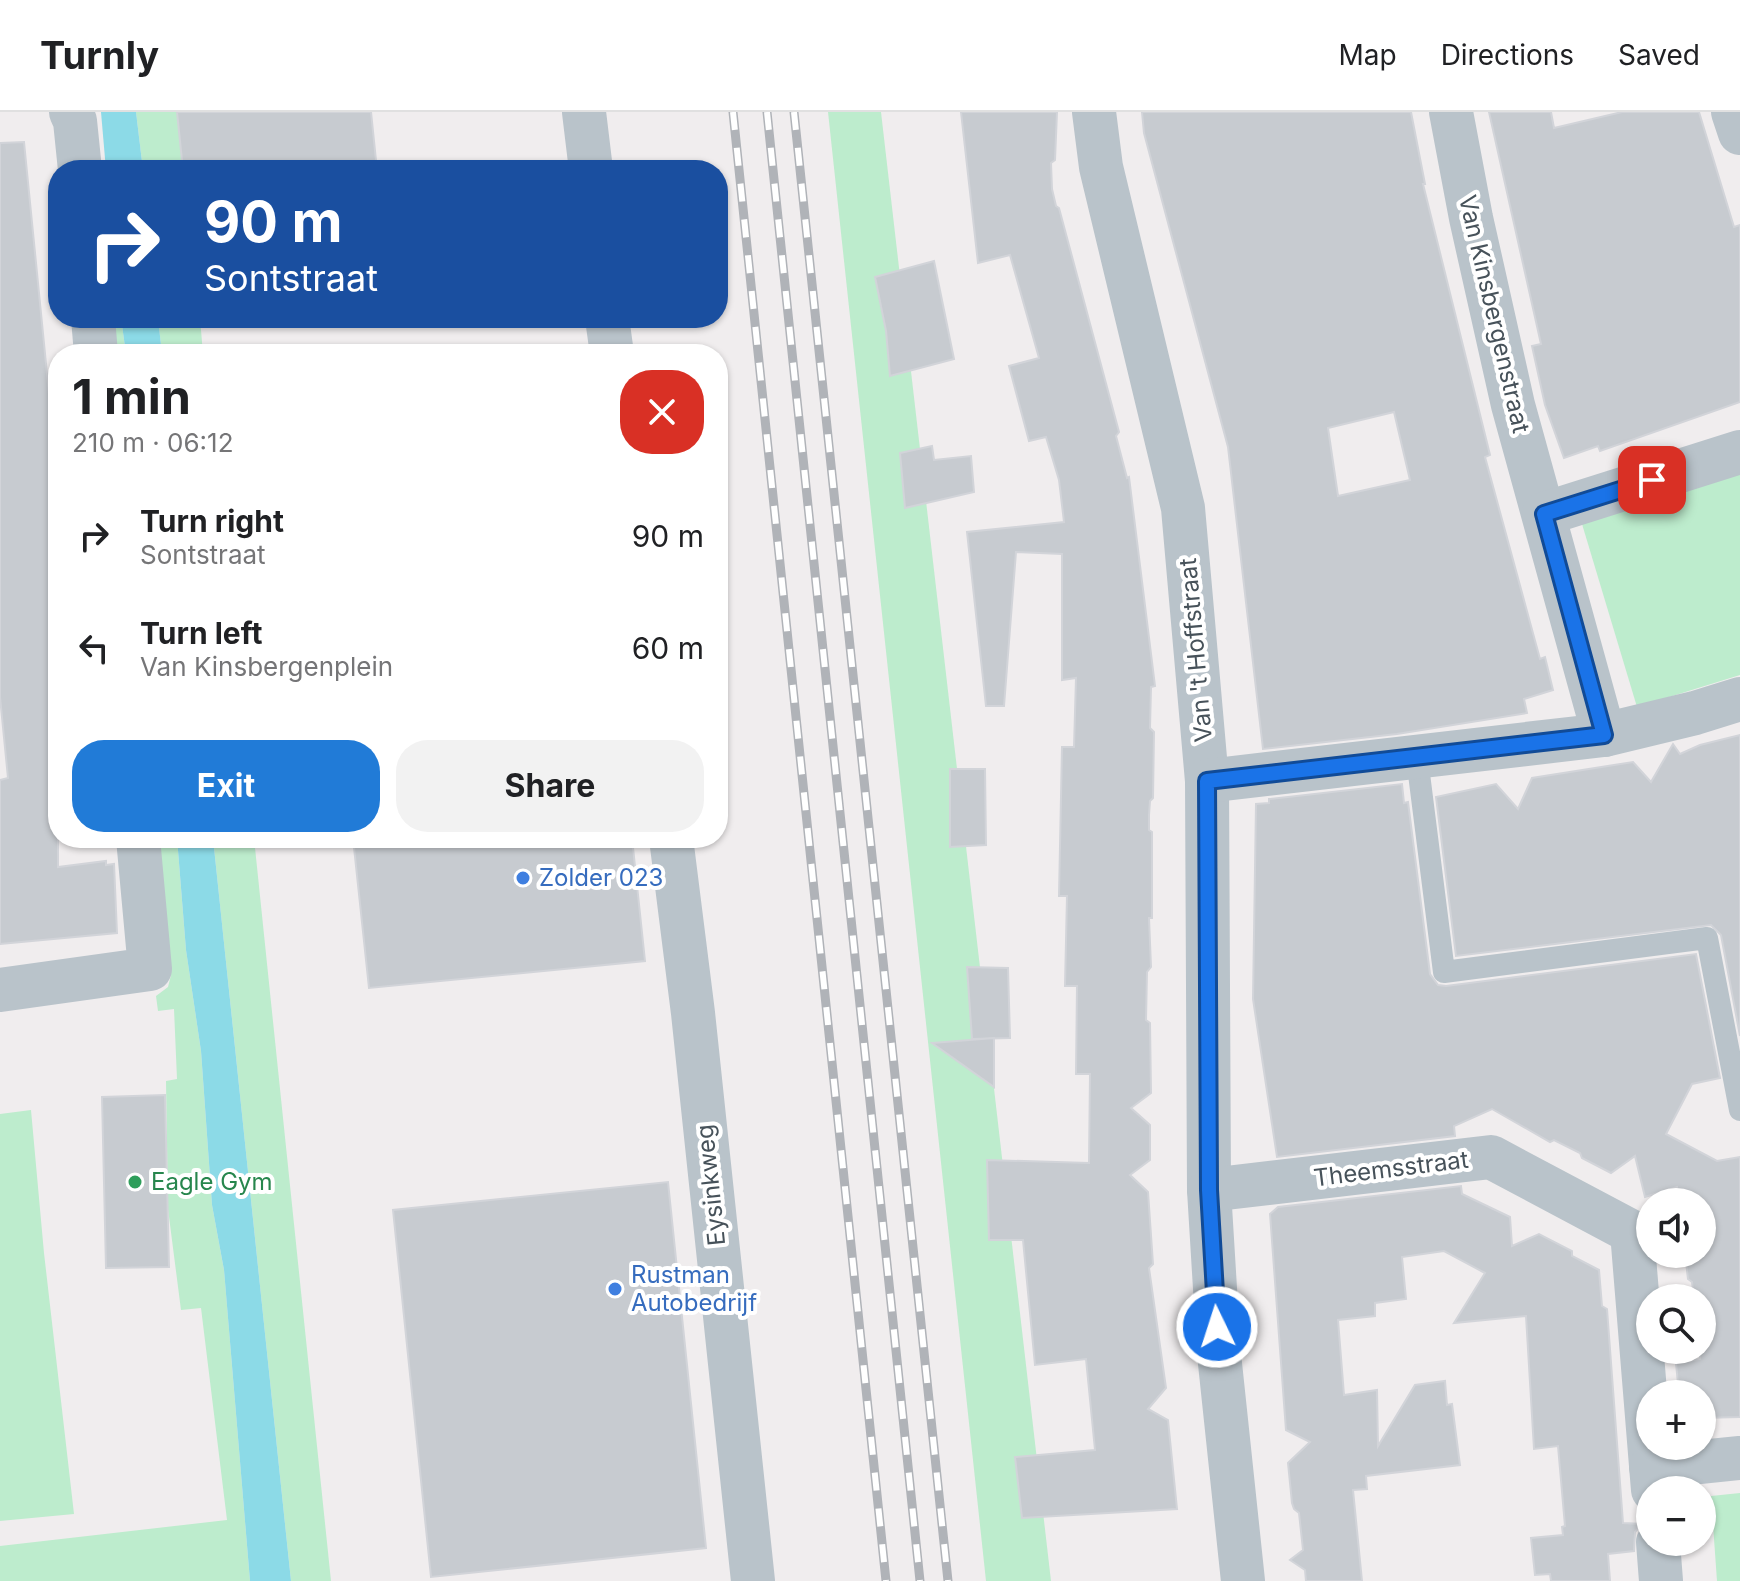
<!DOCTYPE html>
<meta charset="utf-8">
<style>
:root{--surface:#fff;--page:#f2f2f2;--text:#202124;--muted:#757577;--line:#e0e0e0;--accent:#217bd7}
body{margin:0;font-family:Inter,sans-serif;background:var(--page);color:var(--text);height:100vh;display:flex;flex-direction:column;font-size:30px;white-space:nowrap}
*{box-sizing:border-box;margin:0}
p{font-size:26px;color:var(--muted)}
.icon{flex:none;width:44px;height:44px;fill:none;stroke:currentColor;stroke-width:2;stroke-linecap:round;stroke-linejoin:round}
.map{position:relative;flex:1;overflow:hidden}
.sheet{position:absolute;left:48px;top:232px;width:680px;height:504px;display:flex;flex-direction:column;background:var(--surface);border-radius:32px;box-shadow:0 2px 6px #0004}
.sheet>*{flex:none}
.top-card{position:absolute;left:48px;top:48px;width:680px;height:168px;border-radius:32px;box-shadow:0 2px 6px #0004;background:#1a4fa0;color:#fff;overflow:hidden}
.fabs{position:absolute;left:1636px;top:1076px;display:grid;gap:16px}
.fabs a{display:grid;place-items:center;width:80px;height:80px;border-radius:50%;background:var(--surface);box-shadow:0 2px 6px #0004;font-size:40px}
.pin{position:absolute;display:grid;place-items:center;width:68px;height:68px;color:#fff;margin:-34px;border-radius:16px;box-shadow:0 4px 12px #0006}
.me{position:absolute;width:88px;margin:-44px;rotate:356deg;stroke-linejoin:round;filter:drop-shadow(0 0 6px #0008)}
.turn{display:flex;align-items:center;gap:28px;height:168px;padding:0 24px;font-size:36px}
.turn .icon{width:104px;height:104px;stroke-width:2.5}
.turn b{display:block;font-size:56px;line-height:68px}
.round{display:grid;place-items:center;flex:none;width:84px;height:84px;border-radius:32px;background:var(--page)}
.head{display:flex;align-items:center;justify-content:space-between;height:136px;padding:0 24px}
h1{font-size:48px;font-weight:700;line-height:60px}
.action{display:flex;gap:16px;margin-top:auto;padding:16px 24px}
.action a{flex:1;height:92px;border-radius:32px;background:var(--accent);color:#fff;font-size:32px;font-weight:700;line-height:92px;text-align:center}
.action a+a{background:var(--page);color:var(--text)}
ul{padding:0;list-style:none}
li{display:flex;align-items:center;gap:24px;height:112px;padding:0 24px}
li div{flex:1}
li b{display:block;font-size:30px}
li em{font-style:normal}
header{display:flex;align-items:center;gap:48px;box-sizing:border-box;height:112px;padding:0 40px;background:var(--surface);border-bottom:2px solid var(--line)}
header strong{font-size:38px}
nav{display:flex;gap:44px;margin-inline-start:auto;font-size:28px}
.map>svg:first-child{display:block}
.green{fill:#bdeccd}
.water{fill:#8cdae7}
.building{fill:#c7cbd0;stroke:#d2d4d9;stroke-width:2;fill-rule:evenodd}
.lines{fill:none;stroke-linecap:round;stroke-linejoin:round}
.lane{stroke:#b9c3ca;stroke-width:22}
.street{stroke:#b9c3ca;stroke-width:44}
.rail-casing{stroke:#b0b3b8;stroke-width:9}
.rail{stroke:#fff;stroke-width:6;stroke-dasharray:18;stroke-linecap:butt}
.route-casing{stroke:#114b97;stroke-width:20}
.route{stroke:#1a73e8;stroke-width:14}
.shop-dot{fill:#3f7fe0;stroke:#fff;stroke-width:3}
.leisure-dot{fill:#2e9e5b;stroke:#fff;stroke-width:3}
.labels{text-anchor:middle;stroke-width:8;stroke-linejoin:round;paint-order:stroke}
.street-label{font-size:24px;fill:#47525a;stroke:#fff}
.shop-label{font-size:24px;fill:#366cbe;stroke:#fff;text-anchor:start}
.leisure-label{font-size:24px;fill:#27864d;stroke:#fff;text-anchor:start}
</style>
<header>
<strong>Turnly</strong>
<nav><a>Map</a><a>Directions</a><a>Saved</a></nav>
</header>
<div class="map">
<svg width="1740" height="1469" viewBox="0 0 1740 1469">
<rect width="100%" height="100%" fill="#f0edee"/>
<g class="green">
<path d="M136 0H178L184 58H143Z"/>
<path d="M828 0H881L1051 1469H986Z"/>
<path d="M105 206H121L126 242H109Z"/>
<path d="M158 206H200L203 242H162Z"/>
<path d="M1740 362V563L1637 595 1582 412Z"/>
<path d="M158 726H177L186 838 201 939 212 1093 224 1158 250 1469H0V1434L227 1408 201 1196 181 1198 168 1097 166 969 177 967 174 897 158 899 156 884 168 875 171 863Z"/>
<path d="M213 726H254L331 1469H291Z"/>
<path d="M31 998 44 1141 74 1402 0 1409V1002Z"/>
<path d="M1740 1381V1469H1717L1711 1384Z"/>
</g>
<g class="water">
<path d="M101 0H136L143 58H106Z"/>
<path d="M121 206H158L162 242H126Z"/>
<path d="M177 726H213L291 1469H250L224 1158 212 1093 201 939 186 838Z"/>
</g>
<g class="building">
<path d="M177 0H371L377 58H183Z"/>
<path d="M961 0H1057L1055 48 1051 51 1052 77 1056 94 1059 96 1119 320 1116 324 1127 366 1129 365 1155 574 1151 575 1150 616 1154 620 1153 686 1150 689 1149 703V718L1152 720V806H1149L1151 855 1147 860 1146 908 1150 911 1151 981 1131 996 1150 1013V1048L1130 1063 1148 1080 1153 1152 1149 1156 1166 1276 1148 1297 1168 1308 1177 1397 1022 1406 1015 1345 1095 1338 1086 1247 1035 1253 1023 1128H989L987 1048 1089 1051 1090 962H1076L1077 874H1065L1067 784H1059L1062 635H1074L1076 566 1062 568V442L1016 440 1004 594H986L967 420 1064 410 1059 368 1046 325 1029 329 1009 254 1039 246 1010 143 978 151Z"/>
<path d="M1142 0H1411L1425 72H1423L1490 343 1485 345 1540 547 1545 545 1553 578 1524 587 1527 601 1397 622 1263 637 1228 335 1144 21ZM1394 300 1410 368 1338 384 1328 316Z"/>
<path d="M1489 0H1551L1554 16 1622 0H1699L1734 115 1740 113V290L1600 339 1598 334 1564 346 1545 293 1532 234 1541 232Z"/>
<path d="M24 30 51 302 58 318V755L106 749V753L114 752 117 821 0 832V668L8 666 0 585V31Z"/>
<path d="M934 149 954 247 890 264 886 219 875 165Z"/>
<path d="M932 334 934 348 971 344 974 380 905 396 900 341Z"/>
<path d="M1740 623V924L1721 823 1711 813 1456 844 1436 685 1496 672 1518 697 1532 666 1633 650 1651 670 1673 632 1680 642 1700 633Z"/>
<path d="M950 657H985L986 733 950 735Z"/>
<path d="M1402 672 1404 691 1408 690 1430 862 1438 873 1446 874 1696 842 1720 966 1692 972 1666 1022 1717 1049 1740 1045V1305L1702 1306V1282H1679L1676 1251 1700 1247 1699 1238H1702V1186H1694L1692 1170 1688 1167 1685 1142H1702V1090H1679L1677 1075 1645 1085 1635 1044 1611 1061 1582 1046 1580 1041 1554 1028 1550 1030 1492 997 1454 1014 1455 1024 1277 1045 1253 887 1256 692 1269 691V687Z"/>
<path d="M353 726H632L645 849 369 876Z"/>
<path d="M967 855 1008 856 1010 926 972 927Z"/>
<path d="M994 926V975L932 931Z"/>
<path d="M165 983 169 1155 106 1156 102 985Z"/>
<path d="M668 1070 706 1436 431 1465 393 1098Z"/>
<path d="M1461 1074 1462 1082 1510 1105 1512 1134 1539 1122 1572 1139V1144L1599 1158 1602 1194 1607 1197 1623 1411 1642 1412 1635 1420 1634 1439 1608 1442 1610 1469H1551L1550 1462 1535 1463 1531 1426 1563 1423 1562 1415 1565 1414 1558 1334 1534 1337 1526 1204 1454 1211 1485 1161 1444 1139 1402 1145 1406 1187 1375 1191V1204L1338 1208 1344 1283 1377 1278 1378 1334 1415 1273 1445 1269 1447 1293 1452 1292 1460 1353 1366 1364 1367 1377 1353 1378 1362 1469H1306L1305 1458 1290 1448 1303 1438 1299 1401 1294 1397 1292 1391 1288 1351 1310 1330 1286 1318 1270 1102 1278 1095Z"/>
</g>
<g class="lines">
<path class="lane" d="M1417 646 1444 860 1707 826 1740 998"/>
<g class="street">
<path d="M71 0 75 9 80 58"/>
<path d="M584 0 591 58"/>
<path d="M1094 0 1101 55 1183 396 1207 669 1209 1078 1219 1242 1243 1469"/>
<path d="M1451 0 1471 106 1513 293 1604 623"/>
<path d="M1733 0 1740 21"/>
<path d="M93 206 96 242"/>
<path d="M607 206 612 242"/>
<path d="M1544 402 1740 340"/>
<path d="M1207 669 1604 623 1695 601 1740 587"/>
<path d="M671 726 693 901 753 1469"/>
<path d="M0 878 150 857 138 726"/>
<path d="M1209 1078 1491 1045 1632 1120 1653 1378"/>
<path d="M1651 1355 1740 1346"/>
<path d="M1658 1430 1661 1469"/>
</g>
<defs>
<g id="rail">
<path d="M733 0 886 1469"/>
<path d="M767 0 920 1469"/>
<path d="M794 0 948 1469"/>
</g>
</defs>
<use href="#rail" class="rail-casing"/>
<use href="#rail" class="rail"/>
</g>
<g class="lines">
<defs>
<path id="route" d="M1217 1215 1209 1078 1207 669 1604 623 1544 402 1652 368"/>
</defs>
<use href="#route" class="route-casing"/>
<use href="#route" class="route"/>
</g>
<g class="shop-dot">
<circle cx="523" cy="766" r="8"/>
<circle cx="615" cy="1177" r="8"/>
</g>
<circle class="leisure-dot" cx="135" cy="1070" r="8"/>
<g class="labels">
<g class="street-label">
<text transform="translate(1494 202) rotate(77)" y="8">Van Kinsbergenstraat</text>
<text transform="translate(1196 538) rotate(-95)" y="8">Van 't Hoffstraat</text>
<text transform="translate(1391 1057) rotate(-7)" y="8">Theemsstraat</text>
<text transform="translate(711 1073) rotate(-96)" y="8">Eysinkweg</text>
</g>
<g class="shop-label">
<text x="539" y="774">Zolder 023</text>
<text x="631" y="1171">Rustman<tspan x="631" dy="28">Autobedrijf</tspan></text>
</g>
<g class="leisure-label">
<text x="151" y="1078">Eagle Gym</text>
</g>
</g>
</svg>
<div class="fabs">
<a><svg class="icon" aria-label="sound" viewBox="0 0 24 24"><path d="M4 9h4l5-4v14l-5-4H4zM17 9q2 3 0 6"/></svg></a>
<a><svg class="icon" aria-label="search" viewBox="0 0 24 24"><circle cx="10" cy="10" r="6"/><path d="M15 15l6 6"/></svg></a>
<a>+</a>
<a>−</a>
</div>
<div class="pin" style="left:1652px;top:368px;background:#d93025"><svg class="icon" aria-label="arrive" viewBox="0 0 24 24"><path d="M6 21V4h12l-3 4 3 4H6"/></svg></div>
<svg class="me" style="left:1217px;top:1215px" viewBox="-20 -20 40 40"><circle r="17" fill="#1a73e8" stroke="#fff" stroke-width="3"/><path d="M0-11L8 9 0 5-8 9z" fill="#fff"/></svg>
<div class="top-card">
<div class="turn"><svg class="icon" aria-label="right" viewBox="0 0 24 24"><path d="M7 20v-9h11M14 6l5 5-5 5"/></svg><div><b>90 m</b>Sontstraat</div></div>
</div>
<section class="sheet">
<div class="head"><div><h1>1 min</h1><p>210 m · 06:12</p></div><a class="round" style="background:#d93025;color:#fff"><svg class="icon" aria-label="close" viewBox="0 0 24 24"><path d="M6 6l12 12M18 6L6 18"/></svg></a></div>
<ul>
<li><svg class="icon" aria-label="right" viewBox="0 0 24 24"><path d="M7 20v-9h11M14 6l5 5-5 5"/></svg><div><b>Turn right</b><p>Sontstraat</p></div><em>90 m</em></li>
<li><svg class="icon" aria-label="left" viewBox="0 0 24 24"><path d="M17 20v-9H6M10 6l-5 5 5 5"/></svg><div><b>Turn left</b><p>Van Kinsbergenplein</p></div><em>60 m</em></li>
</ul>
<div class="action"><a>Exit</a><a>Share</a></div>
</section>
</div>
